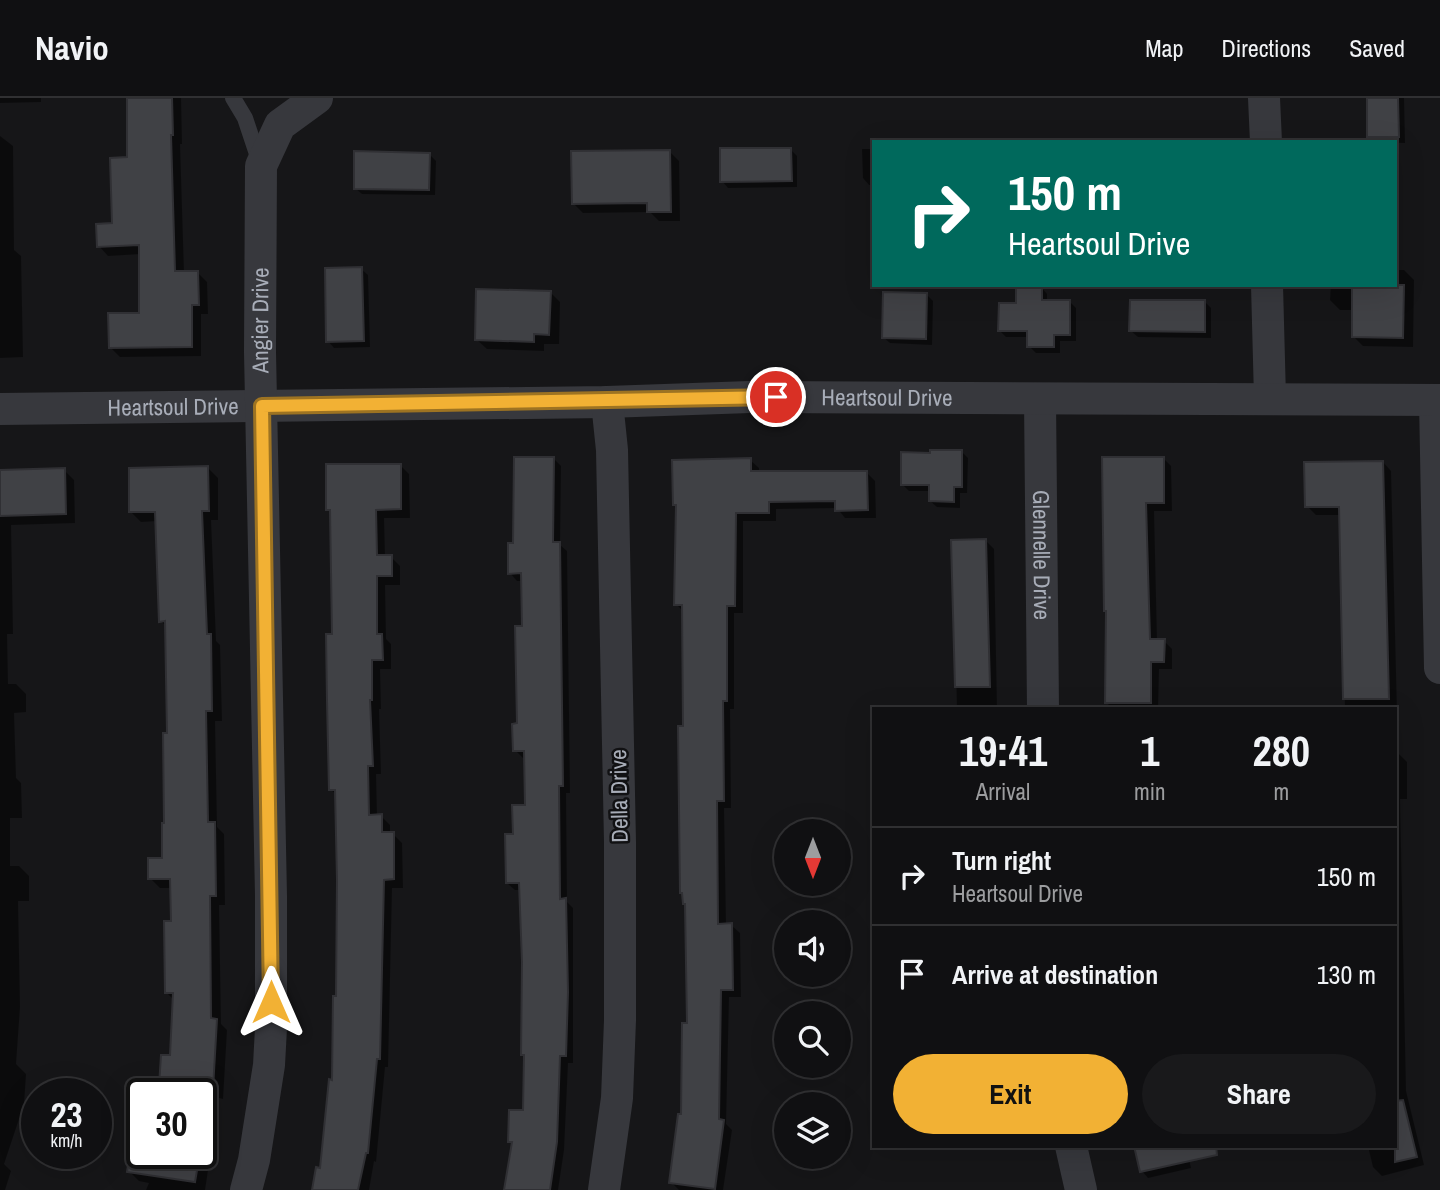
<!DOCTYPE html>
<style>
:root{--surface:#101012;--page:#19191b;--text:#f1f3f6;--muted:#9c9d9f;--line:#303032;--accent:#f2b134}
body{margin:0;font-family:"Archivo Narrow",sans-serif;background:var(--page);color:var(--text);height:100vh;display:flex;flex-direction:column;font-size:26px;white-space:nowrap}
*{box-sizing:border-box;margin:0}
p{font-size:23px;color:var(--muted)}
.icon{flex:none;width:38px;height:38px;fill:none;stroke:currentColor;stroke-width:2;stroke-linecap:round;stroke-linejoin:round}
.map{position:relative;flex:1;overflow:hidden}
.side{position:absolute;left:872px;top:609px;width:525px;height:441px;display:flex;flex-direction:column;background:var(--surface);border-radius:0px;box-shadow:0 7px 28px #0002,0 0 0 2px var(--line)}
.side>*{flex:none}
.hud{position:absolute;left:872px;top:42px;width:525px;height:147px;border-radius:0px;box-shadow:0 7px 28px #0002,0 0 0 2px var(--line);background:#00695c;color:#fff;overflow:hidden}
.needle{width:46px;rotate:180deg}
.tools{position:absolute;left:774px;top:721px;display:grid;gap:14px}
.tools a{display:grid;place-items:center;width:77px;height:77px;border-radius:50%;background:var(--surface);box-shadow:0 7px 28px #0002,0 0 0 2px var(--line);font-size:35px}
.speed{position:absolute;left:21px;top:980px;display:flex;gap:14px;font-size:35px;font-weight:700;text-align:center}
.speed>*{display:grid;place-content:center;width:91px;height:91px;border-radius:50%;background:var(--surface);box-shadow:0 7px 28px #0002,0 0 0 2px var(--line);line-height:1}
.speed small{font-size:18px;font-weight:400}
.speed .limit{border:4px solid #111;border-radius:10px;background:#fff;color:#111}
.pin{position:absolute;display:grid;place-items:center;width:60px;height:60px;color:#fff;margin:-30px;border:4px solid #fff;border-radius:50%;box-shadow:0 2px 7px #0007}
.me{position:absolute;width:77px;margin:-38px;rotate:0deg;stroke-linejoin:round;filter:drop-shadow(0 0 5px #0008)}
.turn{display:flex;align-items:center;gap:24px;height:147px;padding:0 21px;font-size:32px}
.turn .icon{width:91px;height:91px;stroke-width:2.5}
.turn b{display:block;font-size:49px;line-height:60px}
.eta{display:flex;justify-content:space-evenly;align-items:center;height:119px;text-align:center}
.eta b{font-size:42px;font-weight:800;line-height:49px}
.primary-button{display:flex;gap:14px;margin-top:auto;padding:14px 21px}
.primary-button a{flex:1;height:80px;border-radius:42px;background:var(--accent);color:#111;font-size:28px;font-weight:800;line-height:80px;text-align:center}
.primary-button a+a{background:var(--page);color:var(--text)}
ul{padding:0;list-style:none}
li{display:flex;align-items:center;gap:21px;height:98px;padding:0 21px;border-top:2px solid var(--line)}
li div{flex:1}
li b{display:block;font-size:26px}
li em{font-style:normal}
header{display:flex;align-items:center;gap:42px;box-sizing:border-box;height:98px;padding:0 35px;background:var(--surface);border-bottom:2px solid var(--line)}
header strong{font-size:33px}
nav{display:flex;gap:38px;margin-inline-start:auto;font-size:24px}
.map>svg:first-child{display:block}
.shadow{fill:#0007}
.building{fill:#404145;stroke:#303034;stroke-width:2}
.lines{fill:none;stroke-linecap:round;stroke-linejoin:round}
.lane{stroke:#37383d;stroke-width:16}
.street{stroke:#37383d;stroke-width:32}
.route-casing{stroke:#9d7322;stroke-width:18}
.route{stroke:#f2b134;stroke-width:12}
.labels{text-anchor:middle;stroke-width:5;stroke-linejoin:round;paint-order:stroke}
.street-label{font-size:23px;fill:#a8adb8;stroke:#111113}
</style>
<header>
<strong>Navio</strong>
<nav><a>Map</a><a>Directions</a><a>Saved</a></nav>
</header>
<div class="map">
<svg width="1440" height="1092" viewBox="0 0 1440 1092">
<rect width="100%" height="100%" fill="#161618"/>
<g class="shadow">
<path d="M0 0H41V4L0 5Z"/>
<path d="M128 0H181L182 46H180L184 175H198L207 184 208 216H201V258L120 259 110 249 141 217V156L108 158 99 148 114 126 129 61Z"/>
<path d="M1368 0H1404L1405 45 1374 44 1369 39Z"/>
<path d="M0 38 13 48 14 152 21 158 23 259 0 260Z"/>
<path d="M862 51H873V87H869L863 80Z"/>
<path d="M791 52 797 58V89L728 90 722 83Z"/>
<path d="M669 53 679 63 680 123H659L650 114 583 115 573 105Z"/>
<path d="M429 56 436 63 435 97 362 96 355 90Z"/>
<path d="M361 171 368 177 370 249 334 250 328 243Z"/>
<path d="M1395 172H1404L1414 182 1413 249 1363 248 1353 238 1354 212H1340L1330 202 1331 187H1395Z"/>
<path d="M1041 189 1047 196V204H1070L1076 210V243H1060V255H1036L1029 248V239H1006L1000 233 1018 207Z"/>
<path d="M550 194 560 204 559 246H544V253L487 251 477 242Z"/>
<path d="M927 197 933 203 932 247 890 245 883 239Z"/>
<path d="M1205 204 1211 210V240L1138 239 1131 233Z"/>
<path d="M961 353 968 360 967 395H960V410L937 409 930 403V393H909L902 386 903 356Z"/>
<path d="M553 360 561 368 560 447 567 453 570 695H566L567 804 573 810V965H568L564 1052 558 1092H506L513 1046 510 1043 524 1014 526 960 522 956 524 864 521 792H515L507 785 514 738 527 709 526 660H523L515 652 519 627 524 530 523 483H517L510 475 515 446Z"/>
<path d="M1163 360 1171 368 1172 413H1154L1157 543H1164L1172 551V571H1159L1158 611H1113L1106 604 1107 514 1103 361Z"/>
<path d="M750 362 759 370V374L867 375 875 383 876 420H845L837 410 776 411V423H743V515H734V611H730L731 710H724L726 827H731L740 835 741 899H729L726 1026 732 1032 723 1092H679L671 1084 683 1018 689 927 687 808 682 795 684 514 676 506 677 409 675 407Z"/>
<path d="M1383 364 1391 373 1398 655 1407 664V701H1400L1406 993 1424 1067 1382 1078 1373 1069 1368 1048H1395V611H1345L1341 417H1316L1307 408Z"/>
<path d="M400 367 409 376 410 420H384L385 459H391L400 468V487H385L386 541 391 546V571H380L381 611H379L381 676H376L377 718H381L390 727V736H393L402 745 403 790H392L388 969H385L376 1064 374 1063 369 1092H314L322 1072 334 984 338 900 337 697 331 692 333 538 332 416 328 411Z"/>
<path d="M208 370 218 380V422H211L216 543 220 547 222 623H215L217 729 224 736 225 807H219L221 926 227 932 223 1001 219 1000 205 1092H146L149 1085 139 1083 129 1073 136 1027 142 1028V1055H201V996H160L162 958 172 959 175 903 166 894 173 824 172 790H160L150 780 164 762 169 637 167 529 161 523 157 423 141 424 131 414Z"/>
<path d="M64 372 74 382 75 425 11 427 13 536H7L8 586H16L26 596V614L14 615 16 680 21 685 22 720H10V768H19L29 778V803H18L20 909 16 966 26 976 24 1006 4 1066 11 1073 5 1092H0V373Z"/>
<path d="M953 443H986L994 451 997 611H957Z"/>
<path d="M1186 1048 1191 1070 1148 1080 1142 1073Z"/>
</g>
<g class="building">
<path d="M127 0H172L173 37H171L175 173H198L199 207H192V249L109 250 108 215H139V147L97 149 96 126 112 125 110 60 127 59Z"/>
<path d="M1367 0H1398L1399 39H1367Z"/>
<path d="M720 50H791L792 83 720 84Z"/>
<path d="M670 52 671 114H647V105L572 106 571 53Z"/>
<path d="M354 53 430 55 429 92 354 91Z"/>
<path d="M362 169 364 243 326 244 325 170Z"/>
<path d="M1016 187H1042V202H1070V237H1054V249H1027V233H998L999 205H1016Z"/>
<path d="M1352 187H1404L1403 240 1352 239Z"/>
<path d="M476 191 551 193 549 237 534 236V244L475 242Z"/>
<path d="M883 194 927 195 926 241 882 240Z"/>
<path d="M1130 202H1205V234L1129 233Z"/>
<path d="M930 352H962V389H954V404L929 403V387H901V354L930 355Z"/>
<path d="M514 359H554L553 444H560L563 688H559L560 801 566 800 568 894 566 958H560L557 1044 550 1092H504L512 1044H508L509 1012H523L524 957H521L522 864 519 785H506L505 736H513L512 707H525L524 653H513L512 626 517 625 515 528H522L521 475 508 476V445H513Z"/>
<path d="M1102 359H1164V405H1146L1150 541H1165L1164 564H1151V605H1105L1106 513H1104Z"/>
<path d="M751 360V373H867L868 412 835 413V403L769 404V415H736L735 508H727V603H723L724 703H717L718 826 732 825 733 892H721L719 1021 724 1022 715 1091 669 1085 678 1016H681L682 925H687L685 806H683L682 795H680L678 628H683L682 507H674L676 407H673L672 362Z"/>
<path d="M1383 363 1389 601H1343L1339 409H1305L1304 364Z"/>
<path d="M326 366H401V411L376 412 377 457H392V478H377V536H382L383 562H372V602H370L373 668H368L369 717 382 716V734H394V781L384 782 380 961H377L368 1055H366L358 1092H312L316 1069 320 1070 329 981 332 982 333 898H336L337 782 335 692H329L327 603 326 536H332L330 412H326Z"/>
<path d="M208 368 209 413H202L207 536H211L212 613H206L208 724H215L216 798H210L211 920 217 921 213 991 159 988 161 957H170L173 895H165L164 823H171L170 781H148V760H162V725H164L163 635H167L165 523 159 524 155 414H129V370Z"/>
<path d="M65 370 66 416 0 418V372Z"/>
<path d="M986 441 990 589H955L951 442Z"/>
<path d="M1403 1002 1417 1059 1395 1064V1003Z"/>
<path d="M1134 1048H1216L1217 1057 1140 1074Z"/>
<path d="M130 1055H200L195 1084 127 1074Z"/>
</g>
<g class="lines">
<path class="lane" d="M233 0 245 20 260 65"/>
<g class="street">
<path d="M1264 0 1266 44"/>
<path d="M1267 187 1270 300"/>
<path id="s1" d="M1040 301 1043 611"/>
<path d="M1435 302 1440 570"/>
<path id="s2" d="M0 311 607 304 750 299 1440 302"/>
<path d="M1071 1048 1081 1092"/>
<path id="s3" d="M246 1092 254 1062 269 967 271 930V798L260 254 261 68 280 27 317 0"/>
<path d="M604 1092 617 1000 620 922V744L612 352 607 304"/>
</g>
</g>
<g class="lines">
<defs>
<path id="route" d="M271 904 262 308 776 299"/>
</defs>
<use href="#route" class="route-casing"/>
<use href="#route" class="route"/>
</g>
<g class="labels">
<g class="street-label">
<text dy="8" stroke="none"><textPath href="#s3" startOffset="872">Angier Drive</textPath></text>
<text dy="8" stroke="none"><textPath href="#s2" startOffset="887">Heartsoul Drive</textPath></text>
<text dy="8" stroke="none"><textPath href="#s2" startOffset="173">Heartsoul Drive</textPath></text>
<text dy="8" stroke="none"><textPath href="#s1" startOffset="156">Glennelle Drive</textPath></text>
<text transform="translate(619 698) rotate(-91)" y="8">Della Drive</text>
</g>
</g>
</svg>
<div class="tools">
<a><svg class="needle" viewBox="-14 -14 28 28"><path d="M0-13l5 13h-10z" fill="#e53935"/><path d="M0 13l5-13h-10z" fill="#9c9d9f"/></svg></a>
<a><svg class="icon" aria-label="sound" viewBox="0 0 24 24"><path d="M4 9h4l5-4v14l-5-4H4zM17 9q2 3 0 6"/></svg></a>
<a><svg class="icon" aria-label="search" viewBox="0 0 24 24"><circle cx="10" cy="10" r="6"/><path d="M15 15l6 6"/></svg></a>
<a><svg class="icon" aria-label="layers" viewBox="0 0 24 24"><path d="M12 4l9 5-9 5-9-5zM3 14l9 5 9-5"/></svg></a>
</div>
<div class="speed"><div>23<small>km/h</small></div><div class="limit">30</div></div>
<div class="pin" style="left:776px;top:299px;background:#d93025"><svg class="icon" aria-label="arrive" viewBox="0 0 24 24"><path d="M6 21V4h12l-3 4 3 4H6"/></svg></div>
<svg class="me" style="left:271px;top:904px" viewBox="-20 -20 40 40"><path d="M0-17L14 15 0 8-14 15z" fill="#f2b134" stroke="#fff" stroke-width="4"/></svg>
<div class="hud">
<div class="turn"><svg class="icon" aria-label="right" viewBox="0 0 24 24"><path d="M7 20v-9h11M14 6l5 5-5 5"/></svg><div><b>150 m</b>Heartsoul Drive</div></div>
</div>
<section class="side">
<div class="eta">
<div><b>19:41</b><p>Arrival</p></div>
<div><b>1</b><p>min</p></div>
<div><b>280</b><p>m</p></div>
</div>
<ul>
<li><svg class="icon" aria-label="right" viewBox="0 0 24 24"><path d="M7 20v-9h11M14 6l5 5-5 5"/></svg><div><b>Turn right</b><p>Heartsoul Drive</p></div><em>150 m</em></li>
<li><svg class="icon" aria-label="arrive" viewBox="0 0 24 24"><path d="M6 21V4h12l-3 4 3 4H6"/></svg><div><b>Arrive at destination</b></div><em>130 m</em></li>
</ul>
<div class="primary-button"><a>Exit</a><a>Share</a></div>
</section>
</div>
